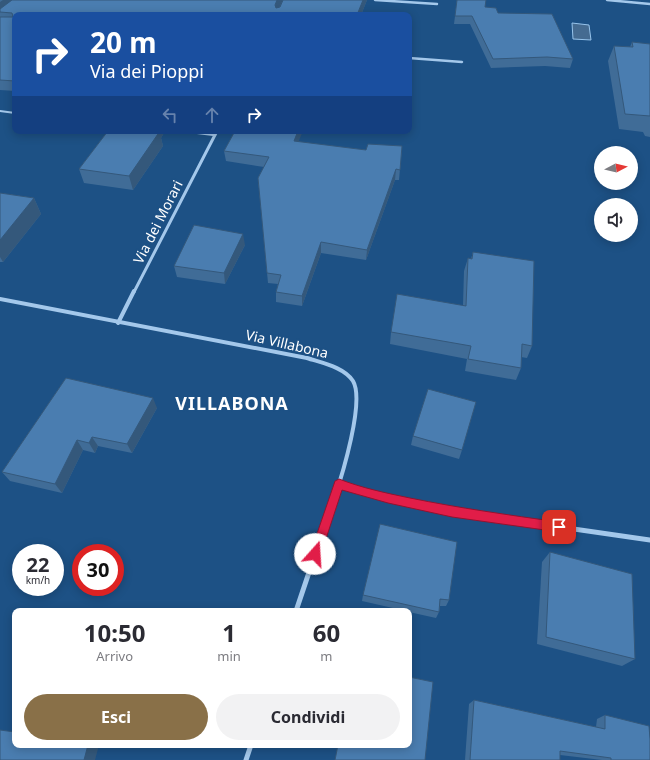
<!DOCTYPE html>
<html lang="it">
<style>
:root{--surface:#fff;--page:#f2f2f3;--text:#2b2b33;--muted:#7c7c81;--accent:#897048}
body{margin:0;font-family:"Noto Sans",sans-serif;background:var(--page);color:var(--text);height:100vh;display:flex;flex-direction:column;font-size:15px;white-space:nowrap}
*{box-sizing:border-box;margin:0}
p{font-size:13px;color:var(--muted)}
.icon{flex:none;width:22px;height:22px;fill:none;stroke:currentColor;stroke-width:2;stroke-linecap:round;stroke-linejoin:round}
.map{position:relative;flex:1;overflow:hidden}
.sheet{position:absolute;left:12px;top:608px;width:400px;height:140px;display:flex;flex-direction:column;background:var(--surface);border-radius:8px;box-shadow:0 2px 10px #0003}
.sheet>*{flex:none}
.banner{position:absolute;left:12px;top:12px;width:400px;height:122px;border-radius:8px;box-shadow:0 2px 10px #0003;background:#1a4fa0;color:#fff;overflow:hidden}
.needle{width:26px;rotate:83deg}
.controls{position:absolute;left:594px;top:146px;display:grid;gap:8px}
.controls a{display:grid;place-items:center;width:44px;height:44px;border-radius:50%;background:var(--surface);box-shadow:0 2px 10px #0003;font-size:20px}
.speed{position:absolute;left:12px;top:544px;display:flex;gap:8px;font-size:20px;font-weight:700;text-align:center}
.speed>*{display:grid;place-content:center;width:52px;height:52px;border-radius:50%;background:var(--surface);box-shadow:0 2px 10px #0003;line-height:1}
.speed small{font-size:10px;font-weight:400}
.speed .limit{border:6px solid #d22;background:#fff;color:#111}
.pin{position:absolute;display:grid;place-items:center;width:34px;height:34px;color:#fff;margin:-17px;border-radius:8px;box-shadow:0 2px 6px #0006}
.me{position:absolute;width:44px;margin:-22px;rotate:19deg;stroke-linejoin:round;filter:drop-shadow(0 0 3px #0008)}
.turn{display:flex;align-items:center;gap:14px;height:84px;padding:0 12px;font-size:18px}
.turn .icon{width:52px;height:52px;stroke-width:2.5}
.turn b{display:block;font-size:28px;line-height:34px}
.lanes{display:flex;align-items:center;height:38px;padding:0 12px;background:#0003;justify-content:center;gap:20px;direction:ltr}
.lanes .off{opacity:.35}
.eta{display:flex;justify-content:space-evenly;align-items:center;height:68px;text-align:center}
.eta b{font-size:24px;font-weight:700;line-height:28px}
.button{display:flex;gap:8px;margin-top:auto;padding:8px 12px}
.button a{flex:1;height:46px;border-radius:24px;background:var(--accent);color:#fff;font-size:16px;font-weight:700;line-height:46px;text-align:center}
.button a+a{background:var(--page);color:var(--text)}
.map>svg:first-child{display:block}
.water{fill:#456b91;stroke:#97c4ec}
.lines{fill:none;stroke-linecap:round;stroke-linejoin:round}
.service-far1{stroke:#a4c8eb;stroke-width:2}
.service{stroke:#a4c8eb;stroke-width:2.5}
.minor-far3{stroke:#a4c8eb;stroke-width:2.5}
.minor-far2{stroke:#a4c8eb;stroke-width:3}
.minor-far1{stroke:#a4c8eb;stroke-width:4}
.minor{stroke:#a4c8eb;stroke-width:5}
.wall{fill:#406c97}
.shaded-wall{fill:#34587b}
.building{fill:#4a7db0;stroke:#34587b}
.route{fill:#e11d48;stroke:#92132f}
.labels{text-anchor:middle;stroke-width:4;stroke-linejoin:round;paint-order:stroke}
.street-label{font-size:14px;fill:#fff;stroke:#1d5185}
.district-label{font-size:18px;font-weight:bold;letter-spacing:1px;fill:#fff;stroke:#1d5185}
</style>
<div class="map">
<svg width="650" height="760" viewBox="0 0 650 760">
<rect width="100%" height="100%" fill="#1d5185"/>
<path class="water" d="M572 23 589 25 591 40 573 39Z"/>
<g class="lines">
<path class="service-far1" d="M0 111 15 113"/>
<path class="service" d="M183 131 215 135"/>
<g class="minor-far3">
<path d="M375 0 437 4"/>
<path d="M607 0 650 4"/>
<path d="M409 58 462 62"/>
</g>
<path class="minor-far2" d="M134 292 217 131"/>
<g class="minor-far1">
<path d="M0 299 307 358C322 363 344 367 353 381 365 401 342 476 334 499"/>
<path d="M118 323 134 291"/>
<path d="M339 484 389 499"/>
</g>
<g class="minor">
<path d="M385 498 463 513 650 540"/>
<path d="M296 611 334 498"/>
<path d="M246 760 251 745"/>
</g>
</g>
<g class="wall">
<path d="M0 0H283L279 7 283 0H367L361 15H15V91L0 90Z"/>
<path d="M457 0 485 7 498 13 573 59 570 68 545 66 491 68 470 24H454Z"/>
<path d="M632 42 650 44V137L645 136 643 132 619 129 608 61 614 46 630 47Z"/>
<path d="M108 131H165L161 138 163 146 133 190 84 183 79 169Z"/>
<path d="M298 142 366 150 402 146 399 180H395L366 260 321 253 302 306 276 302V292L278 284 268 283 258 178 264 167 226 161 224 151Z"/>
<path d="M0 193 34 198 41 214 3 262H0Z"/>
<path d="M245 245 225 284 177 277 174 266Z"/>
<path d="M473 252 532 346 527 358 521 357V368L516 380 465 371 467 359 390 344 391 332 463 305 464 271 468 258 471 259Z"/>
<path d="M66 378 157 408 132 453 98 446 95 453 83 450 62 493 10 481 2 472Z"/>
<path d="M413 436 462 450 459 459 411 445Z"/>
<path d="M550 552 635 659 622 666 537 644 542 562Z"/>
<path d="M363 595 449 600 446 606H440L439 612 436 618 409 612V611H406L362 601Z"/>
<path d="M474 700 596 727 597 719 605 715 650 760H602L560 755V760H465L469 704Z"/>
</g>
<g class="shaded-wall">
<path d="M3 0H19L0 12V2Z"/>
<path d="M277 0H283L275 15V5Z"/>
<path d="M363 0H367L361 15H357Z"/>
<path d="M154 131H165L161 138 163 146 133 190 129 176Z"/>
<path d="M298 131H303L294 152V141Z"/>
<path d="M396 169 395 180 366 260 367 250Z"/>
<path d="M34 198 41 214 3 262 0 257V240Z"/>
<path d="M243 234 245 245 225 284 224 273Z"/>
<path d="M321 242V253L302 306V296Z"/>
<path d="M153 398 157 408 132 453 127 444Z"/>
<path d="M92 437 98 446 95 453 89 443Z"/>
<path d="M77 440 83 450 62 493 55 484Z"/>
<path d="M88 745H99L95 760H84Z"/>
</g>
<g class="building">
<path d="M12 0H277L275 5 276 8 280 7 283 0H363L357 15H15V81L0 80V17H13L12 13 0 12V9Z"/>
<path d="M457 0H486L485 7 496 8 498 13 552 14 573 59 547 57 493 59 472 16H455Z"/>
<path d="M632 42 650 44V116L625 114 614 46 633 47Z"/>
<path d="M108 131H160L129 176 79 169Z"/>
<path d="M235 131H298L294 141 366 150 368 144 402 146 400 170 396 169 367 250 321 242 302 296 276 292 281 275 267 273 258 178 269 157 224 151Z"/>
<path d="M0 193 34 198 0 240Z"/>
<path d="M194 225 243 234 224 273 174 266Z"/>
<path d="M473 252 534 261 532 346 522 344 521 368 468 359 471 346 391 332 397 294 466 306 468 258 472 259Z"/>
<path d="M66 378 153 398 127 444 92 437 89 443 77 440 55 484 2 472Z"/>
<path d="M428 389 476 402 462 450 413 436Z"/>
<path d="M380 524 457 542 449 600 440 599 439 612 363 595Z"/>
<path d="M550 552 632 574 635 659 546 637Z"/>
<path d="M188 609 198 611H187Z"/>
<path d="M409 677 433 682 425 760H335L338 745H409Z"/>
<path d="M474 700 605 729V715L649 726 650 739V760H611V758L560 751V760H470Z"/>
<path d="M0 730 15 732V745H88L84 760H0Z"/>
</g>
<path class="route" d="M339 479C362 488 386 493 410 498 459 508 509 515 559 522L562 524 564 527 562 531 559 532 452 517 388 503 342 490 321 554 319 558 315 560 311 558 310 554 334 484 335 481Z"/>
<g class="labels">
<g class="street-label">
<text transform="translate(158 222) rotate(-63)" y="5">Via dei Morari</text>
<text transform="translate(287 344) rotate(13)" y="5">Via Villabona</text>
</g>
<g class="district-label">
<text x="232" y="410">VILLABONA</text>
</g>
</g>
</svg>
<div class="controls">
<a><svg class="needle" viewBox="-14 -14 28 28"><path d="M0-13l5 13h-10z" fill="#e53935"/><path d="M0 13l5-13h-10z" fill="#7c7c81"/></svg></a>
<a><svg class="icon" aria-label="sound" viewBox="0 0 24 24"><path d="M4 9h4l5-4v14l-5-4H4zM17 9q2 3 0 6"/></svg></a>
</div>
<div class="speed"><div>22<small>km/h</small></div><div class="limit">30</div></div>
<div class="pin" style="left:559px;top:527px;background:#d93025"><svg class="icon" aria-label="arrive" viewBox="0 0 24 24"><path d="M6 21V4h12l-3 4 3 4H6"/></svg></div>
<svg class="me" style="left:315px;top:554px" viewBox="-20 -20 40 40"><circle r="19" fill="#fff"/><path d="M0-13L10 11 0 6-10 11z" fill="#e11d48"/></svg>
<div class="banner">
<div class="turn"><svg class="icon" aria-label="right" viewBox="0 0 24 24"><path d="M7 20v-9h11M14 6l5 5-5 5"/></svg><div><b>20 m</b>Via dei Pioppi</div></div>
<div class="lanes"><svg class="icon off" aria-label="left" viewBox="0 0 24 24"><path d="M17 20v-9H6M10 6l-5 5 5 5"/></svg><svg class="icon off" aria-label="ahead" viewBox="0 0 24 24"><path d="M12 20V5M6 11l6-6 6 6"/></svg><svg class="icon" aria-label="right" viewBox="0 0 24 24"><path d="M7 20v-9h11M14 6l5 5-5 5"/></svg></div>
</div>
<section class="sheet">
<div class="eta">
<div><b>10:50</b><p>Arrivo</p></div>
<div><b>1</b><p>min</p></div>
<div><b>60</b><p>m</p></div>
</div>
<div class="button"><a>Esci</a><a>Condividi</a></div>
</section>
</div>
